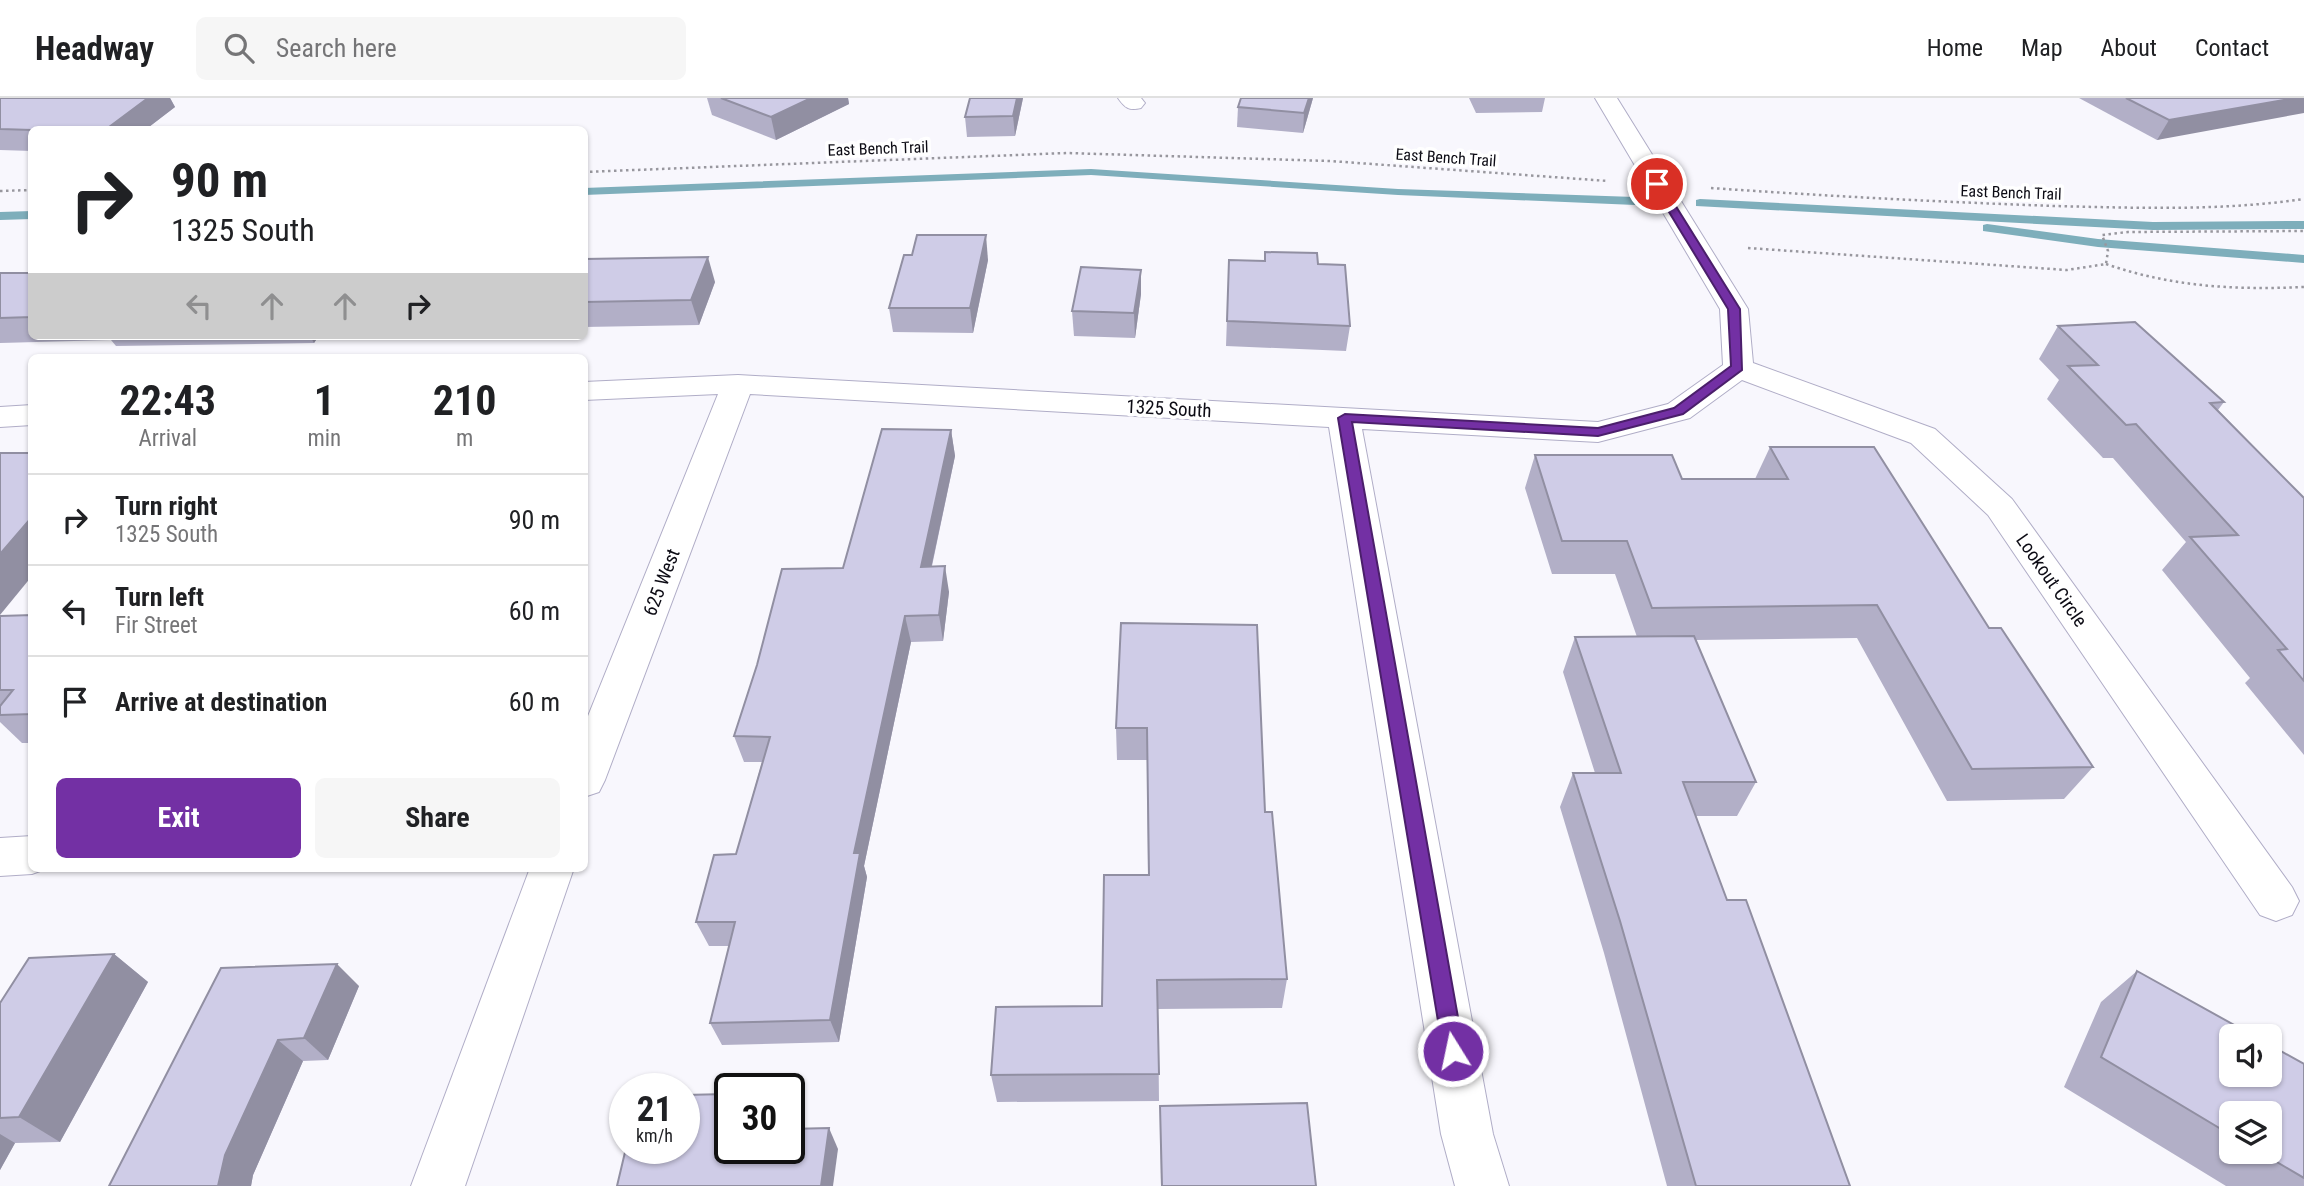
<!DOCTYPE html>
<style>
:root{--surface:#fff;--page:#f6f6f6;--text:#202124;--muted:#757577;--line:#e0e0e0;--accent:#7330a4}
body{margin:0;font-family:"Roboto Condensed",sans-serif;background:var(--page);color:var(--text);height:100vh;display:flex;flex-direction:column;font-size:26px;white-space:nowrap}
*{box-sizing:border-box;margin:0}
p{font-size:23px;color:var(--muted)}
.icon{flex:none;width:38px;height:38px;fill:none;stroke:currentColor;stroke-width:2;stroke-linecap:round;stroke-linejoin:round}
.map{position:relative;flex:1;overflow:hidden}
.side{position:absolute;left:28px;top:256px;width:560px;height:518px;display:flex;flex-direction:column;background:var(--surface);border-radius:10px;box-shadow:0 2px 5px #0004}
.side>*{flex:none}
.guide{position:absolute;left:28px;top:28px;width:560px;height:214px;border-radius:10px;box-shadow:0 2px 5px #0004;background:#fff;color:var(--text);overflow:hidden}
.controls{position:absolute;left:2219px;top:926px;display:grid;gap:14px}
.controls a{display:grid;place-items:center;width:63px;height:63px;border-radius:10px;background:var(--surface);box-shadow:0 2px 5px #0004;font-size:35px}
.speed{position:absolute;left:609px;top:975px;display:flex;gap:14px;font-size:35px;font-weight:700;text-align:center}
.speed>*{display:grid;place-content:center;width:91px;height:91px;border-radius:50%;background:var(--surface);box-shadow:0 2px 5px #0004;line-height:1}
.speed small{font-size:18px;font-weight:400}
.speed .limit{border:4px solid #111;border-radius:10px;background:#fff;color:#111}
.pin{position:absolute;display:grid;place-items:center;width:60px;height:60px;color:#fff;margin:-30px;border:4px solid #fff;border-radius:50%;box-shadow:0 2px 7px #0007}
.me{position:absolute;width:77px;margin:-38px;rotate:350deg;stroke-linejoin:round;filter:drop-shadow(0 0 5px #0008)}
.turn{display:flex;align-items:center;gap:24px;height:147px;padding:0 28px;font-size:32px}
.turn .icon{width:91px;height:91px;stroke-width:2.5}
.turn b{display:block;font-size:49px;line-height:60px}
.lanes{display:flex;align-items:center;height:66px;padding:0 28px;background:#0003;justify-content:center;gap:35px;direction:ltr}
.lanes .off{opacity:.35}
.eta{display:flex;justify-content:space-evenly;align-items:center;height:119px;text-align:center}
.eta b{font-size:42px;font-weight:700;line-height:49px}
.cta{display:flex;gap:14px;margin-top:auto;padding:14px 28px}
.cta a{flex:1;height:80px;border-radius:10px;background:var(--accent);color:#fff;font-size:28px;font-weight:700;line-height:80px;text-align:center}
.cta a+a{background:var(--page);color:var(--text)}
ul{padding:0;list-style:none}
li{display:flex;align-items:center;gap:21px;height:91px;padding:0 28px;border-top:2px solid var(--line)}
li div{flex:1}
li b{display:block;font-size:26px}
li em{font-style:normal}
header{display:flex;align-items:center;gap:42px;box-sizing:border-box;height:98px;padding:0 35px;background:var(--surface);border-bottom:2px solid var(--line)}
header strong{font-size:33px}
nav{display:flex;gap:38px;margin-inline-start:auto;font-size:24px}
.search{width:490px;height:63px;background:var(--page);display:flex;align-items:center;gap:18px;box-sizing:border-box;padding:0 24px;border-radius:10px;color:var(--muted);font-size:26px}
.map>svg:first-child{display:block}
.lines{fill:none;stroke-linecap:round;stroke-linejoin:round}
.stream{fill:#7eaebb;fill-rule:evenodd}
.minor-casing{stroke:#b0adc7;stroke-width:2}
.path{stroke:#98979e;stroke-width:2.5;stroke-dasharray:2.5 3.5;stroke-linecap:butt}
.minor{fill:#fff;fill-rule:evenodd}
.wall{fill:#b2afc7;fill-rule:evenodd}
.shaded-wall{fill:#918fa2}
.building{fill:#cfcce7;stroke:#918fa2;stroke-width:2}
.route{fill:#7330a4;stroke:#4b1f6b;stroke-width:2}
.labels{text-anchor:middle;stroke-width:7;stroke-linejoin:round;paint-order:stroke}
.far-street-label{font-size:16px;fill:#0c0b14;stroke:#fff}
.street-label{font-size:19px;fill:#0c0b14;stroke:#fff}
</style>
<header>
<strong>Headway</strong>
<div class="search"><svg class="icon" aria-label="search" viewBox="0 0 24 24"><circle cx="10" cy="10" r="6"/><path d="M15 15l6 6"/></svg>Search here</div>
<nav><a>Home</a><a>Map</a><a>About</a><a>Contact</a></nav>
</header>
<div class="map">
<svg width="2304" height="1088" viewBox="0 0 2304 1088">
<rect width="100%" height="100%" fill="#f8f7fd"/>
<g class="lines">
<g class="stream">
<path d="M1091 71 1398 91 1635 99 1641 103 1635 107 1398 97 1091 77 584 97V90Z"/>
<path d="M1700 101 2153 124 2304 123V131L2153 132 1696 108V102Z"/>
<path d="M32 113V121L0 122V114Z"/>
<path d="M1987 126 2098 141 2304 157V165L2098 149 1983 133V127Z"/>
</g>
<defs>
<g id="minor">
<path d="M1118 0H1141L1145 5 1141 10C1129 13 1125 10 1118 0Z"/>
<path d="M1595 0H1617L1748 211 1753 265 1935 331 2012 401 2292 789 2299 803 2292 817 2276 823 2260 817 1988 417 1911 345 1742 282 1690 320 1598 344 1362 331 1493 1036 1509 1088H1455L1441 1036 1329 329 750 296 605 682 599 694 584 699V628L718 296 584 302V284L738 277 1598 324 1668 306 1723 267 1720 211Z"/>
<path d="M32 307V327L0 329V309Z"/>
<path d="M32 738V770H48L32 776 0 778V740Z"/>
<path d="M530 770H574L465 1088H411Z"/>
</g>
</defs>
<use href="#minor" class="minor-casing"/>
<g class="path">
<path d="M584 74 1067 55 1330 63 1608 83"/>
<path d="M1711 90C1826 98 1940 104 2055 108 2139 110 2221 113 2304 101"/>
<path d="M0 93 32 92"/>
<path d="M1748 150 2067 172 2106 166 2108 153 2102 137 2128 134 2304 133"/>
<path d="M2106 166C2172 189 2235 192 2304 189"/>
</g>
<use href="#minor" class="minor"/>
</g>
<g class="wall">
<path d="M0 0H170L175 9 145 32H32V53L0 52Z"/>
<path d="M707 0H848L849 6 776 42 712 17Z"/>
<path d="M970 0H1023L1015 38 967 39 965 19Z"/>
<path d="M1241 0H1313L1303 35 1237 29 1238 9Z"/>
<path d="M1469 0H1545L1542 14 1476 15Z"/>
<path d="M2079 0H2304L2157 42Z"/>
<path d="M1265 154 1318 166 1350 228 1346 253 1226 248 1229 162 1264 163Z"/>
<path d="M584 161 715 184 699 227 584 229Z"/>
<path d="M988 162 973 235 893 234 889 210Z"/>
<path d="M1141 172V196L1135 240 1074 238 1072 213Z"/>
<path d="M0 175H32V238H372L318 239 314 245 116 248 111 242 0 245Z"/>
<path d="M2058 228 2224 304 2218 312 2304 400V657L2245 585 2250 580 2162 472 2186 444 2113 360H2103L2047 301 2059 282 2039 261Z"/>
<path d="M951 332 955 358 932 468 949 494 943 543 911 544 864 768 867 779 839 944 722 947 710 925 729 848H709L696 824 736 756 762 664H744L734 638 843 470Z"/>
<path d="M1770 349 1989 530 2093 669 2064 701 1947 703 1857 540 1696 542 1756 684 1737 718H1696L1727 802 1850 1088H1667L1604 855 1560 709 1573 675H1595L1563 574 1575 539H1637L1615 476H1552L1525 390 1535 357 1682 381H1755Z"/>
<path d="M32 517V645H22L0 624V518Z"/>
<path d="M1121 525 1265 714 1287 881 1282 910 1158 911 1159 1003 997 1004 991 977 1102 908 1148 777 1147 662H1117L1116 630Z"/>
<path d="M114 856 148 884 60 1044 15 1045 0 1072V905Z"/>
<path d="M221 870 359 888 328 962 303 963 253 1077 251 1088H109Z"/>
<path d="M2137 873 2304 966V1088H2226L2064 989 2101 904ZM2231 1015 2270 1054H2231Z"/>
<path d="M1160 1008 1316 1088H1161Z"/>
</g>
<g class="shaded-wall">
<path d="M148 0H170L175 9 145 32H105Z"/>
<path d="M811 0H848L849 6 776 42 771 19Z"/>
<path d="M1017 0H1023L1015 38 1013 18Z"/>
<path d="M1309 0H1313L1303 35 1304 15Z"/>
<path d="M2295 0H2304V15L2157 42 2169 22Z"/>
<path d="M986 137 988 162 973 235 970 210Z"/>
<path d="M708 159 715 184 699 227 691 202Z"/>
<path d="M1141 172V196L1135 240 1134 215Z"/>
<path d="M310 238H317L318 239 314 245Z"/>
<path d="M951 332 955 358 926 494 921 469Z"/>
<path d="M32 419V478L0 517V456Z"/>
<path d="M945 468 949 494 943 543 939 517Z"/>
<path d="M905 518 911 544 864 768 867 779 839 944 830 922 854 755Z"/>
<path d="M114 856 148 884 60 1044 19 1019Z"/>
<path d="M337 866 359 888 328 962 304 940Z"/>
<path d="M278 942 303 963 253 1077 251 1088H218L225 1057Z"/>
<path d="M727 996 730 1001V1050L719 1033Z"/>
<path d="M829 1030 838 1051 833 1088H821Z"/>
<path d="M0 1036 15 1045 0 1072Z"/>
</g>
<g class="building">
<path d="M0 0H148L105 32H32L0 31Z"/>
<path d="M721 0H811L771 19Z"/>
<path d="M970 0H1017L1013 18 965 19Z"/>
<path d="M1241 0H1309L1304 15 1238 9Z"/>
<path d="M2126 0H2295L2169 22Z"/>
<path d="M917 137H986L970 210H889L904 157H912Z"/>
<path d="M1265 154 1317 155 1318 166 1345 167 1350 228 1227 223 1229 162 1265 163Z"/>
<path d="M708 159 691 202 584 204V161Z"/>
<path d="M1081 169 1141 172 1134 215 1072 213Z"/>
<path d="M0 175H32V219L0 220Z"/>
<path d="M2135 224 2224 304 2210 305 2304 400V583L2278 552 2287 551 2190 439 2238 437 2136 326 2126 327 2068 268 2098 267 2058 228Z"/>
<path d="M882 331 951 332 921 469 945 468 939 517 905 518 854 755H860L830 922 710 925 735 824H696L714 757 736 756 770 639 734 638 757 567 782 471 843 470Z"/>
<path d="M1770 349H1874L1989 530H2001L2093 669 1972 671 1877 507 1652 510 1627 443H1562L1535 357H1672L1682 381H1788Z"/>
<path d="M0 355H32V419L0 456Z"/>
<path d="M32 517V616L0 617V608L13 592H0V518Z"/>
<path d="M1121 525 1257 527 1265 714H1272L1287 881 1157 882 1159 976 991 977 996 909 1102 908 1104 777H1149L1147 630H1116Z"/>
<path d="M1694 538 1756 684H1683L1727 802H1746L1850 1088H1696L1620 823 1573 675H1621L1575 539Z"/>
<path d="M114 856 19 1019 0 1020V905L29 860Z"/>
<path d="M337 866 304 940 278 942 225 1057 218 1088H109L221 870Z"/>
<path d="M2137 873 2254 938H2231V976H2270V947L2304 966V1080L2260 1054H2270V1015H2231V1037L2101 959Z"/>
<path d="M727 996 719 1033H730V1050H789V1031L829 1030 821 1088H617L626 1050H684V997Z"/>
<path d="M1307 1005 1316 1088H1162L1160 1008Z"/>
</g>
<path class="route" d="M1657 83 1662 86 1740 211 1742 272 1683 316 1598 338 1352 324 1464 953 1461 960 1453 963 1446 960 1443 953 1338 320 1345 316 1598 330 1674 310 1731 268 1728 211 1652 86Z"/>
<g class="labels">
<g class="far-street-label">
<text transform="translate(878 50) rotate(-2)" y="6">East Bench Trail</text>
<text transform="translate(1446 59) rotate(4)" y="6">East Bench Trail</text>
<text transform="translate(2011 94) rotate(2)" y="6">East Bench Trail</text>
</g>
<g class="street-label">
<text transform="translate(1169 310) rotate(3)" y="7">1325 South</text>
<text transform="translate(2052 482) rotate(55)" y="7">Lookout Circle</text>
<text transform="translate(661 484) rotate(-69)" y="7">625 West</text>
</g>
</g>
</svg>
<div class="controls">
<a><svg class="icon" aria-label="sound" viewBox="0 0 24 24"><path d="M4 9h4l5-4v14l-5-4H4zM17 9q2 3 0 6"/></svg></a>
<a><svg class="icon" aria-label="layers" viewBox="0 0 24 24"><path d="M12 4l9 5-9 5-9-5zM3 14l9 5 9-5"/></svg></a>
</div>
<div class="speed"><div>21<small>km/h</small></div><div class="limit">30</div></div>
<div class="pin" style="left:1657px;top:86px;background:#d93025"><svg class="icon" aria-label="arrive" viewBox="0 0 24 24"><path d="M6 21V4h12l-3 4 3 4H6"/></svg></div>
<svg class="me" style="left:1453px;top:953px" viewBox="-20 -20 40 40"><circle r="17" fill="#7330a4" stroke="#fff" stroke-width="3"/><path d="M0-11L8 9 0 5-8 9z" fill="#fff"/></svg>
<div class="guide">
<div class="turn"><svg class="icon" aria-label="right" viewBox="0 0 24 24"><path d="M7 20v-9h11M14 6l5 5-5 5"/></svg><div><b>90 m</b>1325 South</div></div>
<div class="lanes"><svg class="icon off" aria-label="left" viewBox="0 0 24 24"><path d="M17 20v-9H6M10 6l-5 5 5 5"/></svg><svg class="icon off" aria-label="ahead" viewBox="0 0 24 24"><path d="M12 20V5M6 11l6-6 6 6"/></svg><svg class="icon off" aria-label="ahead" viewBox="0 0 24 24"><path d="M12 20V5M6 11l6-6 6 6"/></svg><svg class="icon" aria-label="right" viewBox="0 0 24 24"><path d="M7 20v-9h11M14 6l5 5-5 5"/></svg></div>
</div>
<section class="side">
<div class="eta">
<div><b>22:43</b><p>Arrival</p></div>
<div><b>1</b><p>min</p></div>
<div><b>210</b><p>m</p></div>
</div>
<ul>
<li><svg class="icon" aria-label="right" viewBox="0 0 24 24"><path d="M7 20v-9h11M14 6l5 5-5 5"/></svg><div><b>Turn right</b><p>1325 South</p></div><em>90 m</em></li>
<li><svg class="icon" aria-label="left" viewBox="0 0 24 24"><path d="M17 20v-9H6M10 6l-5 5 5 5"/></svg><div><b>Turn left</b><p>Fir Street</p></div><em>60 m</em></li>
<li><svg class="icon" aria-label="arrive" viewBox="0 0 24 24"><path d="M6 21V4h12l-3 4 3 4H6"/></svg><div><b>Arrive at destination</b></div><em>60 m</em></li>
</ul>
<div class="cta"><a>Exit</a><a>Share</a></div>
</section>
</div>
